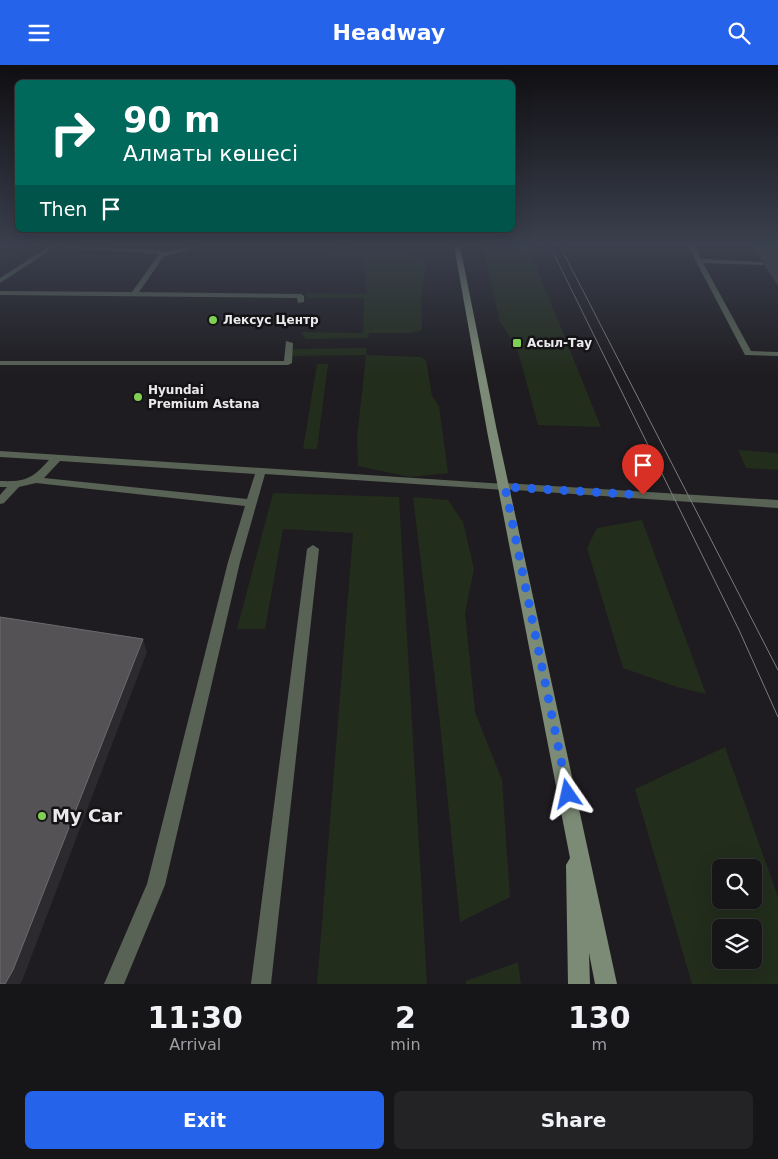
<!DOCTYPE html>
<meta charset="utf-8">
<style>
:root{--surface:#161518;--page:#232225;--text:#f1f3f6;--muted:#9e9fa2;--line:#353437;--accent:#2563eb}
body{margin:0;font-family:"DejaVu Sans",sans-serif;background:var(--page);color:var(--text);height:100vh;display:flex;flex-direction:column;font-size:19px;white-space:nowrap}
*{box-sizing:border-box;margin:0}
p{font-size:16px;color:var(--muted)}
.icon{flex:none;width:28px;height:28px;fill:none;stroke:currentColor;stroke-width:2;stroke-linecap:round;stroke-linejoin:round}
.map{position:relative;height:919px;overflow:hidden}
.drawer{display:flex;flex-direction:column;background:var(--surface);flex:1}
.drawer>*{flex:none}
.guide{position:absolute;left:15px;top:15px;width:500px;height:152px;border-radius:8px;box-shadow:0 5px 20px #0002,0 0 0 1px var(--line);background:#00695c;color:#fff;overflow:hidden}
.fabs{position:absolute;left:712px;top:794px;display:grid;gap:10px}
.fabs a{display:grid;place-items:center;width:50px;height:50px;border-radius:8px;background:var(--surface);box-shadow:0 5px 20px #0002,0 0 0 1px var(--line);font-size:25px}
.pin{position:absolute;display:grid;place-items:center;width:42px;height:42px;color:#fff;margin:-51px -21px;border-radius:50% 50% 50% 0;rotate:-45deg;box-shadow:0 0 5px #0007}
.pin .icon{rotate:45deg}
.me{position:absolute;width:55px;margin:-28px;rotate:349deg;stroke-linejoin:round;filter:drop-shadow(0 0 4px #0008)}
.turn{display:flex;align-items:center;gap:18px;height:105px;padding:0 25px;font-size:22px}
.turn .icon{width:65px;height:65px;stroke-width:2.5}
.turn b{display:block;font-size:35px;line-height:42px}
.then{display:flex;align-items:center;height:48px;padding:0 25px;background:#0003;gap:10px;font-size:19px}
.eta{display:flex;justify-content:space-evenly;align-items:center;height:85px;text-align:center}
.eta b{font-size:30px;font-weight:700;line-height:35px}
.primary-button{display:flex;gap:10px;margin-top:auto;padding:10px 25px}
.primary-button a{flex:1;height:58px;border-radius:8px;background:var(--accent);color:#fff;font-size:20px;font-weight:700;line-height:58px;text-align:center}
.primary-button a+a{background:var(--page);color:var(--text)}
header{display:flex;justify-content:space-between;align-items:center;height:65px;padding:0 25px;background:var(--accent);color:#fff;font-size:22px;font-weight:700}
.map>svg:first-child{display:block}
.green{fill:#222d1c;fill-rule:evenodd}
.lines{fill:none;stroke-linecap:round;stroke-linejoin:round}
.lane{fill:#596355;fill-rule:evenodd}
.street{fill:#596355;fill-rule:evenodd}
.secondary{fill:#7c8b75;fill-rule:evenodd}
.tram{stroke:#7d7b7e;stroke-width:1}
.wall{fill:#434044}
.shaded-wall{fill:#2c2a2e}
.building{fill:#555256;stroke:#6c6a6d}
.route{stroke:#2563eb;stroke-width:9;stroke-dasharray:0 16.2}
.poi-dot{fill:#7fd052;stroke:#151316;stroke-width:2}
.labels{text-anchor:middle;stroke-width:5;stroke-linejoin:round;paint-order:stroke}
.far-poi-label{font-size:12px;font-weight:bold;fill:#eae9eb;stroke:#151316;text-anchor:start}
.near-poi-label{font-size:18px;font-weight:bold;fill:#eae9eb;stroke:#151316;text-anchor:start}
</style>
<header><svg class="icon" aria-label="menu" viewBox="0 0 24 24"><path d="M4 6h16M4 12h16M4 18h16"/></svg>Headway<svg class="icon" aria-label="search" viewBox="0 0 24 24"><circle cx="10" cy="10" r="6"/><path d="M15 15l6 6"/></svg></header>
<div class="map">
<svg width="778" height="919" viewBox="0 0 778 919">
<rect width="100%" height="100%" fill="#1e1c20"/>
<g class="green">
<path d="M11 181H31L0 200V188Z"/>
<path d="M483 181H528L601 362 538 360 517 283 500 257Z"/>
<path d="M336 182 389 184 395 189 425 193 426 201 421 233 422 265 410 268H369L368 273 306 274 300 267 363 268 364 233H307V228L366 229 364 192 327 190Z"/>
<path d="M367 283 366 290 420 292 426 295 432 331 439 341 448 408 410 412 358 401 357 373 366 290 289 291V284Z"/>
<path d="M317 299H328L317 384H303Z"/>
<path d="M738 385 778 388V405L746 403Z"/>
<path d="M273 428 399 432 427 919H317L353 468 283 464 265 564H237Z"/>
<path d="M413 432 448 435 463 457 474 504 465 548 475 647 502 715 510 832 460 857 439 649Z"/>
<path d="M642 455 706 629 677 622 623 603 587 483 597 463Z"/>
<path d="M725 682 778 832V919H692L635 724ZM721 802H754V835H721ZM721 862H754V895H721Z"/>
<path d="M518 897 521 919H466V916Z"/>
</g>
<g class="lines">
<g class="lane">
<path d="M50 181H57L0 218V213Z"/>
<path d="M64 181 160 185 163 187 195 181 188 186 164 191 139 227 301 229 304 231V237L298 238 297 233 0 230V226L132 227 159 189 67 183Z"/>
<path d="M688 181H694L701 194 764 197V199L762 200 703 198 751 286 778 287V291L745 290Z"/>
<path d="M286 276 293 278 292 298 288 300H0V296H284Z"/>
<path d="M0 386 505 419 510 422 505 425 265 409 240 497 165 820 124 919H104L147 819 228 497 245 441 36 418 19 422 4 438 0 439V430L7 422H0V416C25 417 32 414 49 395L0 392ZM60 396 255 409 247 434 44 413Z"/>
<path d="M313 480 319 484 271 919H251L307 484Z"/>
</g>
<path class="street" d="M505 418 778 435V443L501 424 499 422Z"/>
<path class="secondary" d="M454 181H460L497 366 617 919H595L589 888 590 919H568L566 800 570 793 487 366Z"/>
<g class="tram">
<path d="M550 181 739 565 778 652"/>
<path d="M560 181 778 605"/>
</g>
</g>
<path class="wall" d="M751 181H778V221L765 201V196L761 195Z"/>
<path class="shaded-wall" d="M143 574 147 587 22 916 20 919H5Z"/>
<path class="building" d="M0 552 143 574 13 905 5 919H0Z"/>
<linearGradient id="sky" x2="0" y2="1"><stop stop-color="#100f12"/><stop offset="0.58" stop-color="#3b404e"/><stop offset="1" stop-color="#3b404e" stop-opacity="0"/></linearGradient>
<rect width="778" height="310" fill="url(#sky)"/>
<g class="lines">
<path class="route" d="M568 729 505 422 643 430"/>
</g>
<g class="poi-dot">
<circle cx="213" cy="255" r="5"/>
<rect x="512" y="273" width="10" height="10" rx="2.5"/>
<circle cx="138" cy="332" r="5"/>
<circle cx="42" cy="751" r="5"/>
</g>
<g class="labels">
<g class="far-poi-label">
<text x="223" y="259">Лексус Центр</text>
<text x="527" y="282">Асыл-Тау</text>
<text x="148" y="329">Hyundai<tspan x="148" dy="14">Premium Astana</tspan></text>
</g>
<g class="near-poi-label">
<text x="52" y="757">My Car</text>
</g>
</g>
</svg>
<div class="fabs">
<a><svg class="icon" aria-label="search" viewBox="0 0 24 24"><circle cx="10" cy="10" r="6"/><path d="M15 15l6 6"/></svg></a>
<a><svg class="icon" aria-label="layers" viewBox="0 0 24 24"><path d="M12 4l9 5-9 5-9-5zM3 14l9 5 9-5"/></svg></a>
</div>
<div class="pin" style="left:643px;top:430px;background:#d93025"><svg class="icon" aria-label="arrive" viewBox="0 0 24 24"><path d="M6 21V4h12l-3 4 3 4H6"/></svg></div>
<svg class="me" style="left:568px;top:729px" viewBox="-20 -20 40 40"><path d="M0-17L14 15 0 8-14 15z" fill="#2563eb" stroke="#fff" stroke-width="4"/></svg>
<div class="guide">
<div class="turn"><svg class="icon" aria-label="right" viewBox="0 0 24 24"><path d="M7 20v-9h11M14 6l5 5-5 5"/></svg><div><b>90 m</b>Алматы көшесі</div></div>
<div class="then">Then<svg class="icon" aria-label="arrive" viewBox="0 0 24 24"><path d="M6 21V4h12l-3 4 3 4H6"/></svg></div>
</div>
</div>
<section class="drawer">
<div class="eta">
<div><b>11:30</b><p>Arrival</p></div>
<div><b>2</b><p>min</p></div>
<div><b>130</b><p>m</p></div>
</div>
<div class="primary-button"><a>Exit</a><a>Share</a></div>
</section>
